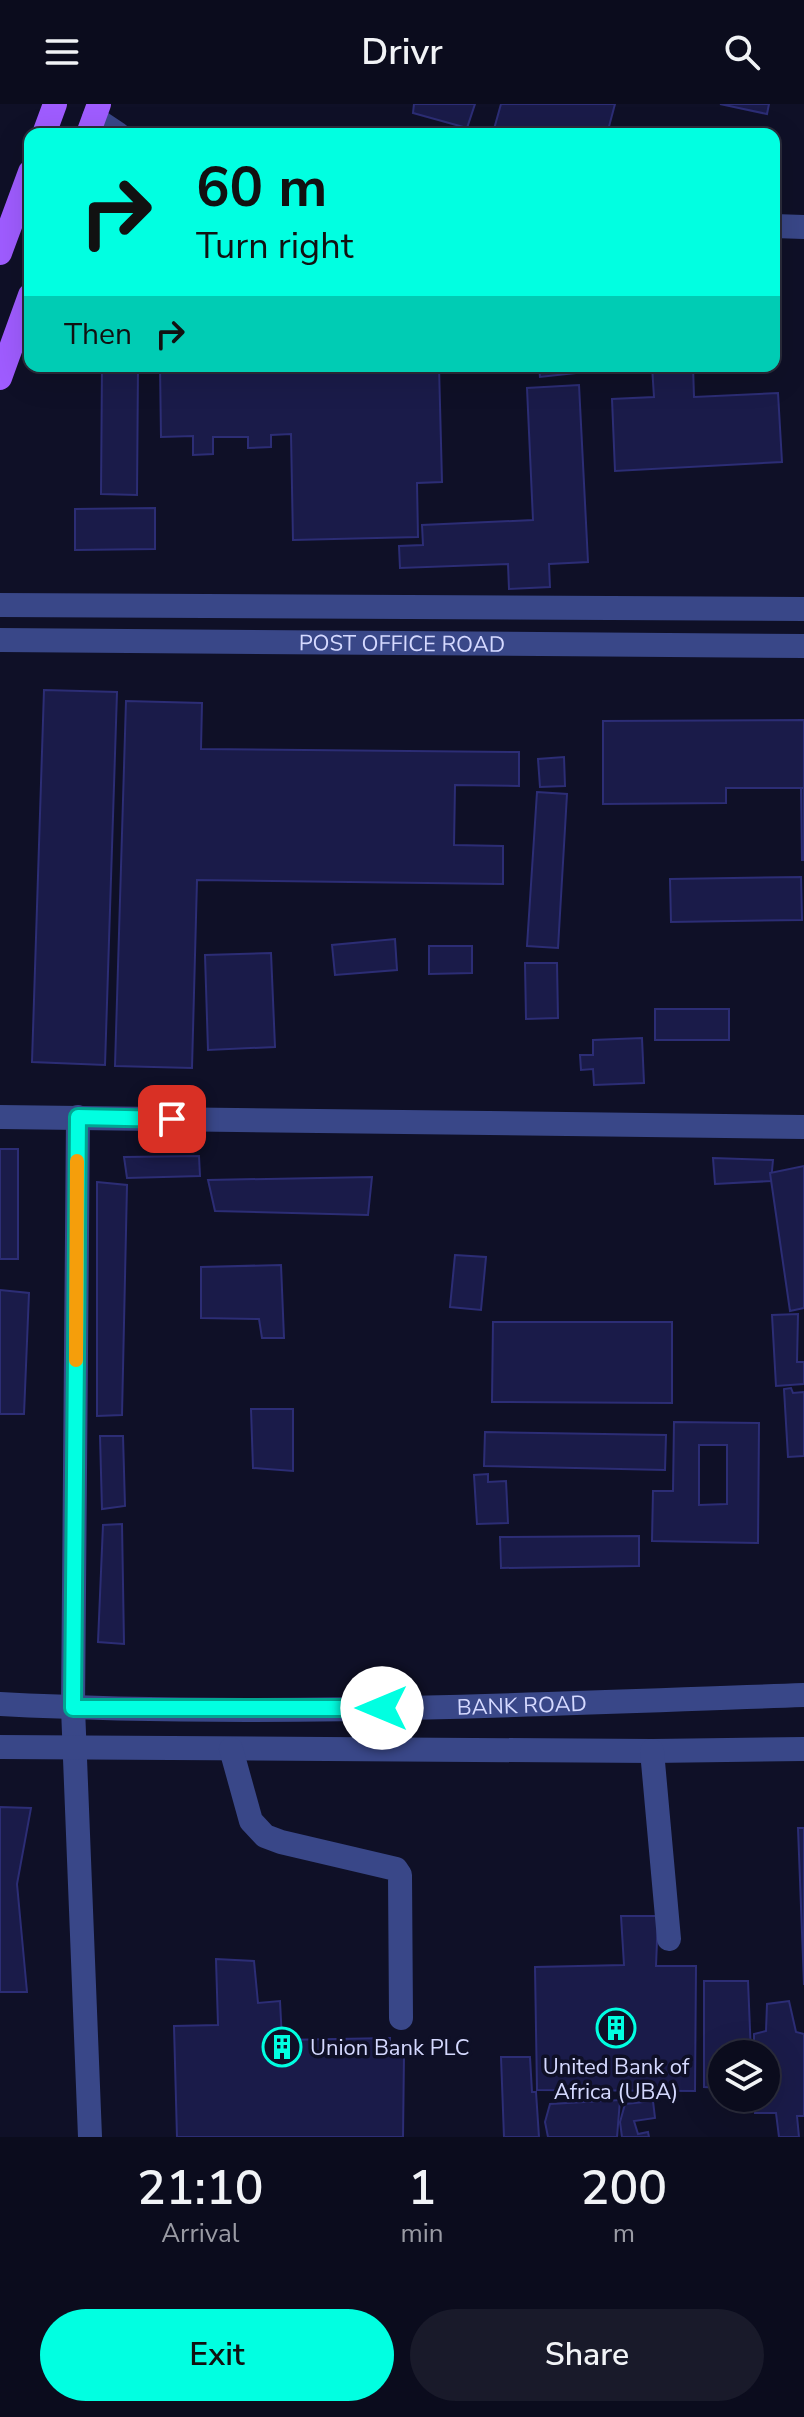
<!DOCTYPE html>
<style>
:root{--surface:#0b0c1d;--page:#191a2a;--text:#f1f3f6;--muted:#9a9ba4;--line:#2b2c3b;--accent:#01ffe1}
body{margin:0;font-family:"Nunito Sans",sans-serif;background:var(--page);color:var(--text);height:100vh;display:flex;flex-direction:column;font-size:30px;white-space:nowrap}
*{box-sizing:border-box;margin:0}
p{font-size:26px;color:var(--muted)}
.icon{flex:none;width:44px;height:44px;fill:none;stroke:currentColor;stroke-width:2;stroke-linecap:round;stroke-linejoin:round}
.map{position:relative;height:2033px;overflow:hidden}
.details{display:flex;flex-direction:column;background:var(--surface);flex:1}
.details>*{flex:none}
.hud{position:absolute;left:24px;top:24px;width:756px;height:244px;border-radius:16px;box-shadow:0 8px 32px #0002,0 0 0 2px var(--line);background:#01ffe1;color:#111;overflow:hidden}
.controls{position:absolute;left:708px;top:1936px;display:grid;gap:16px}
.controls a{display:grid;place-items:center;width:72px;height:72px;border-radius:50%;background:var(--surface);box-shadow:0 8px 32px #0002,0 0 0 2px var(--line);font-size:40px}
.pin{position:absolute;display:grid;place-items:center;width:68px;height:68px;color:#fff;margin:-34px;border-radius:16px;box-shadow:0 4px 12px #0006}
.me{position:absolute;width:88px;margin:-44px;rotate:270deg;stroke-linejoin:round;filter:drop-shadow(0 0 6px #0008)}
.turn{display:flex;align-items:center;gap:28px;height:168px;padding:0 40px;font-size:36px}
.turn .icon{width:104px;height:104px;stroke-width:2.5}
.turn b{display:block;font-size:56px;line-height:68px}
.then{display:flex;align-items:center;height:76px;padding:0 40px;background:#0003;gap:16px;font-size:30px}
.eta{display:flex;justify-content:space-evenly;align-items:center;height:136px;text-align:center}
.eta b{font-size:48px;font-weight:600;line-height:56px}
.action{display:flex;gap:16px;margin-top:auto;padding:16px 40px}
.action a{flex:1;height:92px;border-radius:48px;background:var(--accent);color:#111;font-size:32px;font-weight:600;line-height:92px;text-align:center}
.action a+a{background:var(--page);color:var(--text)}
header{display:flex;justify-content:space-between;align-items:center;height:104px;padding:0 40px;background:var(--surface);font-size:36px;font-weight:600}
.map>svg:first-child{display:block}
.building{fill:#1a1b49;stroke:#2c2d75;stroke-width:2;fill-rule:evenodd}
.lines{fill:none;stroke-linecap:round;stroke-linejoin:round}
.minor{stroke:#394788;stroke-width:24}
.major{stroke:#9f5cff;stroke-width:24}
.route-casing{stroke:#01a692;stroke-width:20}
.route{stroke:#01ffe1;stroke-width:14}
.slow{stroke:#f59e0b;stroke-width:14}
.labels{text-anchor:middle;stroke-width:7;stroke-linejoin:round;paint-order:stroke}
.street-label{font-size:22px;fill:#d5d9ff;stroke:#0f1027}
.poi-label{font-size:22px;fill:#d5d9ff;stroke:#0f1027;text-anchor:start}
</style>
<header><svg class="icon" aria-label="menu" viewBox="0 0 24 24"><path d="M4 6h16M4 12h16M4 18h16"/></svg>Drivr<svg class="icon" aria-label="search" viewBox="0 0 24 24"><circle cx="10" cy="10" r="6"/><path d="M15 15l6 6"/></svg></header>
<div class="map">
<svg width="804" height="2033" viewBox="0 0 804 2033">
<rect width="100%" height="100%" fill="#0f1027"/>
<g class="building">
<path d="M414 0H475L467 24 413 9Z"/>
<path d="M501 0H615L607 30H513L494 25Z"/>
<path d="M720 0H769L767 10Z"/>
<path d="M102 262H138L137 391 101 390Z"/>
<path d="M160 262H439L442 378 417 379 418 433 293 436 291 330 271 331V343L248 344V333H213V350L193 351V332L161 333Z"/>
<path d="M539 262H574L575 269 540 273Z"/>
<path d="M652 262H693L694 293 778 289 782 358 615 367 612 295 654 293Z"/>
<path d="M579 281 588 458 549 460 550 483 509 485 508 460 400 464 399 442 423 441 422 421 533 416 527 284Z"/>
<path d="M155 404V445L75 446V405Z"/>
<path d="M44 586 117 588 105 961 32 958Z"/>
<path d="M126 597 202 599 201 645 519 648V682L455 681 454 741 503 742V780L197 776 192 964 115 962Z"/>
<path d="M804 616V684H726V699L603 700V617Z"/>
<path d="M564 653 565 682 540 683 538 655Z"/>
<path d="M801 684H804V756H802Z"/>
<path d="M537 688 567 690 558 844 527 842Z"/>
<path d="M801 773 802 816 671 818 670 775Z"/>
<path d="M395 835 397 866 335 871 332 841Z"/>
<path d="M429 842H472V869L429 870Z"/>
<path d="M271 849 275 943 208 946 205 851Z"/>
<path d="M525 859H557L558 914 526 915Z"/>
<rect x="655" y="905" width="74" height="31"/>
<path d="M642 934 644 979 594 981 593 965 581 966 580 951H593V936Z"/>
<rect x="0" y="1045" width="18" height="110"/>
<path d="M199 1052 200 1072 127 1074 124 1053Z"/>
<path d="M713 1054 773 1056 771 1077 715 1080Z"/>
<path d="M804 1062V1204L790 1207 770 1069Z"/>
<path d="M372 1073 368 1111 215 1107 208 1076Z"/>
<path d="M97 1078 127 1081 122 1311 97 1312Z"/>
<path d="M455 1151 486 1153 481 1206 450 1203Z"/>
<path d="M281 1161 284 1234H262L259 1215 201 1214V1163Z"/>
<path d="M0 1186 29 1189 24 1310H0Z"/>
<path d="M798 1210 797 1258H804V1280L776 1282 772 1211Z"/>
<path d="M493 1218H672V1299L492 1298Z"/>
<path d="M791 1284 793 1289 804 1288V1352L788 1353 784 1285Z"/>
<path d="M251 1305H293V1367L253 1364Z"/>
<path d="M674 1318 759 1319 758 1439 652 1437 653 1387H673ZM699 1341H727V1400L699 1401Z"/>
<path d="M485 1328 666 1331 665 1366 484 1362Z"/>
<path d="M100 1332H123L125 1402 102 1405Z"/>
<path d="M488 1370V1378L506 1377 508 1419 477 1420 474 1371Z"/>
<path d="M122 1420 124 1540 98 1538 103 1421Z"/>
<path d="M639 1432V1462L501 1464 500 1433Z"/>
<path d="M0 1703 31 1704 17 1780 27 1888H0Z"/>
<path d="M798 1724H804V1881Z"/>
<path d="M621 1812H658L656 1862H696L695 1987 537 1986 535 1863 624 1861Z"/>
<path d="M216 1855 254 1857 258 1899 280 1897 282 1936 390 1934 389 1950H404L403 2033H177L174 1922 218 1921Z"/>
<path d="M704 1877H748L751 1950H722V1984L704 1983Z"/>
<path d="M789 1897 796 1928 804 1930V2012H797L799 2033H779L776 2009H755V1994H766V1950H754V1930L766 1927 767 1900Z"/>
<path d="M501 1953H530L532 1988H536L539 2033H504Z"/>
<path d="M620 1996 617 2033H548L545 2018 550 2000Z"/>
<path d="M653 1997 655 2014 634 2017 638 2030 648 2028 649 2033H622L620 2018 625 2000Z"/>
</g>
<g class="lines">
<g class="minor">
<path d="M94 14 118 30"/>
<path d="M774 122 804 123"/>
<path d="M0 501 804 505"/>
<path id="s1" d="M0 536 804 542"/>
<path d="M0 1013 804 1023"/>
<path d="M78 1013 73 1604 90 2033"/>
<path id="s2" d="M0 1600C267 1614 537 1600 804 1591"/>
<path d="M0 1643 652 1647 804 1645"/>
<path d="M231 1645 251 1717 265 1732 281 1738 396 1765 400 1771 401 1914"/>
<path d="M652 1647 669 1835"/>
</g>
<g class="major">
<path d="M44 30 55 0"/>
<path d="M88 30 99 0"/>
<path d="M0 149 30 68"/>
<path d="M0 274 30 191"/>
</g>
</g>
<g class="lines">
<defs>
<path id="route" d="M172 1015 78 1013 73 1604H382"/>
</defs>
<use href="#route" class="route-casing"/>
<use href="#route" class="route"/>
<path class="slow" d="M76 1256 77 1057"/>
</g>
<defs>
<symbol id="building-ring" viewBox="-11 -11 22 22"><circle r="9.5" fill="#0f1027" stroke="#01ffe1" stroke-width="1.5"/><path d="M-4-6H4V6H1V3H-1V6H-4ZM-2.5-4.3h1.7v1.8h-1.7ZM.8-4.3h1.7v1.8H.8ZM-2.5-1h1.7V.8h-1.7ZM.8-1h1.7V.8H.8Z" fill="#01ffe1"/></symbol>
</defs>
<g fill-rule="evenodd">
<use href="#building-ring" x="594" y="1902" width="44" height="44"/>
<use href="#building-ring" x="260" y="1921" width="44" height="44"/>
</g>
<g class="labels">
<g class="street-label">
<text dy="8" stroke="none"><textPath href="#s1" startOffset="402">POST OFFICE ROAD</textPath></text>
<text dy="8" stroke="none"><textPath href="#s2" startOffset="522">BANK ROAD</textPath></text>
</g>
<g class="poi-label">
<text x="310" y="1951">Union Bank PLC</text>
<text x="616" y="1970" text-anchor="middle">United Bank of<tspan x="616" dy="25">Africa (UBA)</tspan></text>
</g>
</g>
</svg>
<div class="controls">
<a><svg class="icon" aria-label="layers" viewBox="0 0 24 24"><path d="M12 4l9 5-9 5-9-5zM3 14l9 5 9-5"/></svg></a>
</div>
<div class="pin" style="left:172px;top:1015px;background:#d93025"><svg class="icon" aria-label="arrive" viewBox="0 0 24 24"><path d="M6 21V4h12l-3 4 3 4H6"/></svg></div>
<svg class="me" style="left:382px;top:1604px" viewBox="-20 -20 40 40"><circle r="19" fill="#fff"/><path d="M0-13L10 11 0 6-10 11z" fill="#01ffe1"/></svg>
<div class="hud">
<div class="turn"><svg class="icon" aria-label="right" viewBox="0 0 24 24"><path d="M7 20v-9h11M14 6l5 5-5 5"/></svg><div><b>60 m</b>Turn right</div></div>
<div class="then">Then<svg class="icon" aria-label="right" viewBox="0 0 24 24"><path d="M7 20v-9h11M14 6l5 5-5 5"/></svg></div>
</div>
</div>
<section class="details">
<div class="eta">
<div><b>21:10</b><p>Arrival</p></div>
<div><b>1</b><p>min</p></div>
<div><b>200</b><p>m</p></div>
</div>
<div class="action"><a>Exit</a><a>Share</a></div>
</section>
